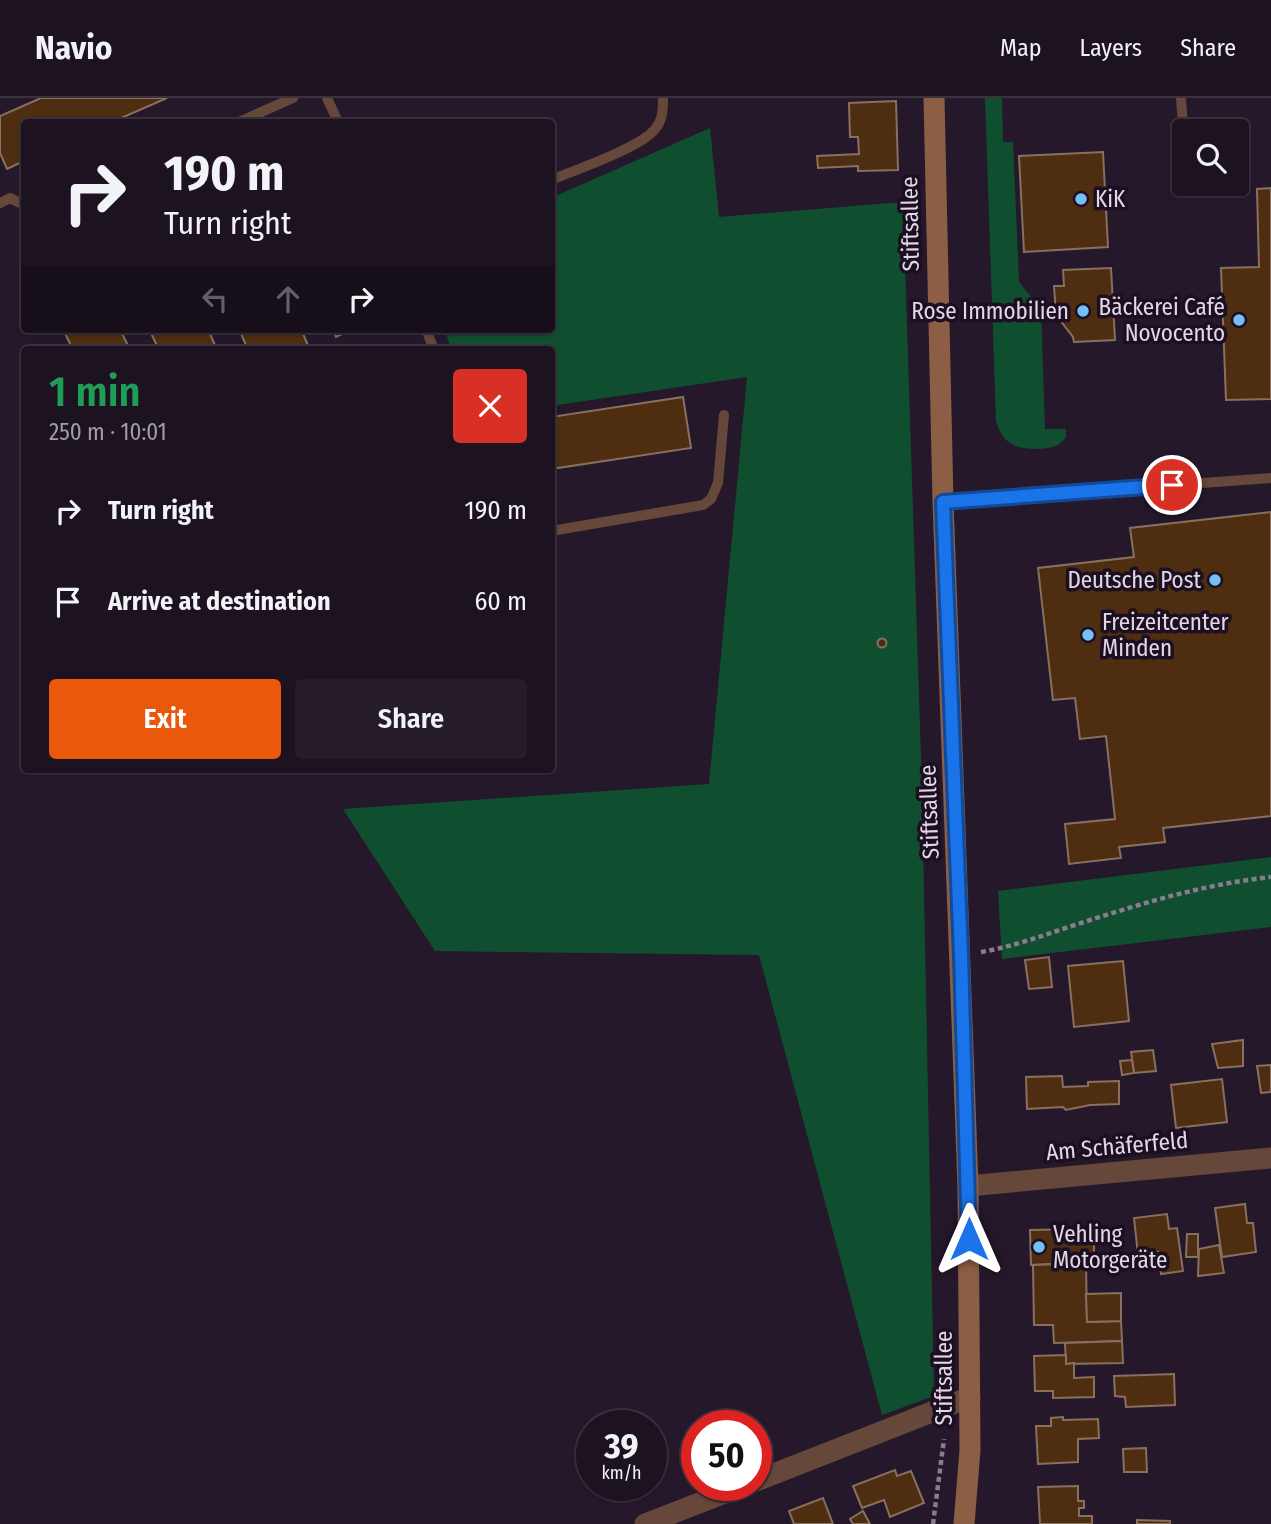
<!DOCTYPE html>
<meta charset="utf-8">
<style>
:root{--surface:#1c1220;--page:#251b29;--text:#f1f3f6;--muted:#a09ea5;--line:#3a323e;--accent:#ea580c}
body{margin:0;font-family:"Fira Sans Condensed",sans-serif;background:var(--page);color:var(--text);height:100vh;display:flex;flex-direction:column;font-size:26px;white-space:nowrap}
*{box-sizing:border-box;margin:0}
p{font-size:23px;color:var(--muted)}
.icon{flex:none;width:38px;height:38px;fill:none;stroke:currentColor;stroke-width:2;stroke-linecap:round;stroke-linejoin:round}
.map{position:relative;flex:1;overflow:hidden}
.drawer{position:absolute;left:21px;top:248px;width:534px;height:427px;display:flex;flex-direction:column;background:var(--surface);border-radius:7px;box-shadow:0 2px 5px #0004,0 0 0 2px var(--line)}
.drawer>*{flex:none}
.hud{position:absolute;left:21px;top:21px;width:534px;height:214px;border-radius:7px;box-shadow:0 2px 5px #0004,0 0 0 2px var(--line);background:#1c1220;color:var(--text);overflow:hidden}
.tools{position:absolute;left:1172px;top:21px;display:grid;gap:14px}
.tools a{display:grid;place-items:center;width:77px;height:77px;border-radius:7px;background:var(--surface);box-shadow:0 2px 5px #0004,0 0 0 2px var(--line);font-size:35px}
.speed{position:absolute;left:576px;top:1312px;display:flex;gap:14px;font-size:35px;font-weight:700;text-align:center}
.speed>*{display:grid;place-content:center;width:91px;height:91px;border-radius:50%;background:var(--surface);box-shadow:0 2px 5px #0004,0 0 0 2px var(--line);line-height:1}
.speed small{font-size:18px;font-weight:400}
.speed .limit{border:10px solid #d22;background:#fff;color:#111}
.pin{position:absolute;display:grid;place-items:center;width:60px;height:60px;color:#fff;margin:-30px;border:4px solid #fff;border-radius:50%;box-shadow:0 2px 7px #0007}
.me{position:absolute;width:77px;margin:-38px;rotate:0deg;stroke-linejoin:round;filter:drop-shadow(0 0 5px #0008)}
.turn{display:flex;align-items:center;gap:24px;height:147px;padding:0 28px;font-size:32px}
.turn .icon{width:91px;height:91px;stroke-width:2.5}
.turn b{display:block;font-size:49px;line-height:60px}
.lanes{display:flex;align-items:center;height:66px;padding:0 28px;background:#0003;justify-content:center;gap:35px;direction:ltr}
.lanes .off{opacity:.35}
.round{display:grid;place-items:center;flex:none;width:74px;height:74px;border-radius:7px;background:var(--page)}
.headline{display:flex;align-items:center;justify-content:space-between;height:119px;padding:0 28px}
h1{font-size:42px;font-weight:600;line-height:52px;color:#1e9e55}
.action{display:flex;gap:14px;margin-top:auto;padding:14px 28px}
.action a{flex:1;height:80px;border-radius:7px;background:var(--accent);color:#fff;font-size:28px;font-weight:600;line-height:80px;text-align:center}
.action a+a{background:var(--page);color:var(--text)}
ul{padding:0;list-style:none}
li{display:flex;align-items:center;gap:21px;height:91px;padding:0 28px}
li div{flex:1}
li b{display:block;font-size:26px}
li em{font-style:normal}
header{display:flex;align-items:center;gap:42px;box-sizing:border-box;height:98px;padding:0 35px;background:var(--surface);border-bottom:2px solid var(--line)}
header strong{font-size:33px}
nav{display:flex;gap:38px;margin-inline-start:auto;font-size:24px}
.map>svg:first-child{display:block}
.green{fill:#0f4f30}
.building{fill:#4e2d11;stroke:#88705f;stroke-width:2}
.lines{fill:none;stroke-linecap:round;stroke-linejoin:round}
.path{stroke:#897d8d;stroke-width:4.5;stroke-dasharray:5 3.5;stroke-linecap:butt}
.lane{stroke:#654839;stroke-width:10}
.street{stroke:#654839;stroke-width:21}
.secondary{stroke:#8d5e46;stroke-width:21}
.route-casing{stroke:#114b97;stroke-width:18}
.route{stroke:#1a73e8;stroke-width:12}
.poi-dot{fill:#74c0f6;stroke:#1c0f21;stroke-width:2.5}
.labels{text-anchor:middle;stroke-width:7;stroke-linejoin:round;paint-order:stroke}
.poi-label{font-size:23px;fill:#e2d8e5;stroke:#1c0f21;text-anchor:start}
.street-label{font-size:23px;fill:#e2d8e5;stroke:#1c0f21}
</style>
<header>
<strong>Navio</strong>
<nav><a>Map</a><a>Layers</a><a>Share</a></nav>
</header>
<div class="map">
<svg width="1271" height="1426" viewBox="0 0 1271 1426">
<rect width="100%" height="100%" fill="#26182b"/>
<g class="green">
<path d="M985 0H1002L1003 44H1013L1019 184 1041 211 1045 331H1066V339C1058 350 1050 350 1037 351 1015 351 1002 345 996 323Z"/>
<path d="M710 30 719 119 903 104 922 692 934 1298 882 1317 759 857 435 853 343 711 709 686 747 279 551 308V252H452L444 231H551V100Z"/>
<path d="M1271 759V829L1002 861 998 793Z"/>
</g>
<g class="building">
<path d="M41 0H167L112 24H24V63L7 71 0 55V18Z"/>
<path d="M896 3 898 72 858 73V68L818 70 817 58 859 56 858 39H850L849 5Z"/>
<path d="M1103 54 1108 149 1024 154 1019 58Z"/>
<path d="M1271 90V301L1226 302 1221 170 1259 169 1257 91Z"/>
<path d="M1111 170 1115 242 1074 244 1073 239 1056 217 1054 188H1064L1063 172Z"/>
<path d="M63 231H120L130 252H73Z"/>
<path d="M149 231H208L217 252H159Z"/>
<path d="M239 231H301L310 252H248Z"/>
<path d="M332 231H353L336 239Z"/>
<path d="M683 299 691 350 551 371V319Z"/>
<path d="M1271 414V718L1163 730 1165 744 1119 749 1121 760 1069 766 1065 726 1115 721 1106 638 1080 641 1075 600 1053 602 1038 470 1134 459 1130 430Z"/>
<circle cx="882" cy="545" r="4.5"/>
<path d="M1049 859 1052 889 1029 891 1025 862Z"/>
<path d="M1123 863 1129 923 1074 929 1068 868Z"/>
<path d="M1243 942V968L1218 970 1212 946Z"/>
<path d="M1153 952 1156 973 1134 975 1131 954Z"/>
<path d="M1132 962 1134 975 1122 977 1120 963Z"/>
<path d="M1271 967V994L1261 995 1257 968Z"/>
<path d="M1062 978 1063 989 1088 988V984L1119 983V1006L1090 1007 1066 1012 1063 1009 1027 1011 1026 979Z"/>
<path d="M1222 981 1227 1024 1176 1030 1171 987Z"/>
<path d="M1245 1106 1247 1125H1253L1256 1154 1222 1159 1215 1110Z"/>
<path d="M1167 1116 1169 1131 1177 1130 1183 1173 1161 1176 1158 1154 1138 1157 1134 1120Z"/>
<path d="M1085 1131V1139H1094V1164L1031 1167 1030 1132Z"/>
<path d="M1187 1136H1198V1159H1186Z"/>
<path d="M1219 1147 1224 1175 1198 1178 1199 1151Z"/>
<path d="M1086 1165 1087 1224 1121 1223 1122 1243 1054 1245 1053 1227H1034L1033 1167Z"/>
<path d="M1121 1195V1223L1087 1224 1086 1196Z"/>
<path d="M1122 1243 1123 1265 1066 1266 1065 1245Z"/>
<path d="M1066 1257V1266L1074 1265V1280L1094 1279V1299L1053 1300V1293H1035L1034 1258Z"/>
<path d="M1174 1276 1175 1307 1126 1309 1125 1299 1115 1298 1114 1278Z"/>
<path d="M1063 1319V1322L1098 1321 1099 1340 1078 1341V1364L1038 1366 1036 1328H1051V1320Z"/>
<path d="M1146 1350 1147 1374H1124L1123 1351Z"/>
<path d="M895 1372 897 1378 911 1373 924 1405 890 1419 884 1402 862 1410 853 1388Z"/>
<path d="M1078 1388V1403H1084V1410H1079V1418H1092V1426H1040L1038 1389Z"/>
<path d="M823 1400 833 1426H794L789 1413Z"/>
<path d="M863 1413 870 1426H853L850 1421Z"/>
<path d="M1137 1422 1170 1423V1426H1137Z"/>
</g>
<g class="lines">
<g class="path">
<path d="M981 854C1017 848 1049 835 1084 824 1146 804 1206 786 1271 779"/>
<path d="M933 1426 944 1341"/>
</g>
<g class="lane">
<path d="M327 0 338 24"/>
<path d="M1181 0 1184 43"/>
<path d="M239 24 293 0"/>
<path d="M551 82C575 72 642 49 655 31 663 22 663 11 663 0"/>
<path d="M0 105 10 100 24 107"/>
<path d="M426 231 434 252"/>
<path d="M943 404 1271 380"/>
<path d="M551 433 703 407 711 401 718 385 724 317"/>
</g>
<g class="street">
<path d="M968 1088 1271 1060"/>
<path d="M756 1383 970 1299"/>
<path d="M645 1426 743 1388"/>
</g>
<path class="secondary" d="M934 0 943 404 968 1088 970 1352 964 1426"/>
</g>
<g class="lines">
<defs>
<path id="route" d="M969 1141 961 858 943 404 1172 387"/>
</defs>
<use href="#route" class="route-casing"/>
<use href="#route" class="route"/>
</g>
<g class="poi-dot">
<circle cx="1081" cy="101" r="7"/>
<circle cx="1083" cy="213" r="7"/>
<circle cx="1239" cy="222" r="7"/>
<circle cx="1215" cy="482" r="7"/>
<circle cx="1088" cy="537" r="7"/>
<circle cx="1039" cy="1149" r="7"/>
</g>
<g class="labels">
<g class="poi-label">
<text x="1095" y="109">KiK</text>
<text x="1225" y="217" text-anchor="end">Bäckerei Café<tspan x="1225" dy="26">Novocento</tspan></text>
<text x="1069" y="221" text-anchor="end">Rose Immobilien</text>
<text x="1201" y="490" text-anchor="end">Deutsche Post</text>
<text x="1102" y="532">Freizeitcenter<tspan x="1102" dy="26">Minden</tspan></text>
<text x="1053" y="1144">Vehling<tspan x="1053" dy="26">Motorgeräte</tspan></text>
</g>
<g class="street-label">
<text transform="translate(910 126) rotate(-91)" y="8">Stiftsallee</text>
<text transform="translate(929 714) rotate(-92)" y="8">Stiftsallee</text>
<text transform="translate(1117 1048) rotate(-5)" y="8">Am Schäferfeld</text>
<text transform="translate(944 1280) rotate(-90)" y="8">Stiftsallee</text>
</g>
</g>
</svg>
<div class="tools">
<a><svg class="icon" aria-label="search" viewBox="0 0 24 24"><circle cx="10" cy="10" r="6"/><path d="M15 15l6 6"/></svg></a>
</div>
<div class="speed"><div>39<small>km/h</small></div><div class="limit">50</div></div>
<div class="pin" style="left:1172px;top:387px;background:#d93025"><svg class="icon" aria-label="arrive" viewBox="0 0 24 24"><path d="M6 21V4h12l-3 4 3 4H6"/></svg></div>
<svg class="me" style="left:969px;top:1141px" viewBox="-20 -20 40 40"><path d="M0-17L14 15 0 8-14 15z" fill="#1a73e8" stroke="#fff" stroke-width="4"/></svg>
<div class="hud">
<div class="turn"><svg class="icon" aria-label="right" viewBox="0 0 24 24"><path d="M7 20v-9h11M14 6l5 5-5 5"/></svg><div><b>190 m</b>Turn right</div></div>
<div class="lanes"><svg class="icon off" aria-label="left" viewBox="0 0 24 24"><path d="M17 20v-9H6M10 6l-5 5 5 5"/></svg><svg class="icon off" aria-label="ahead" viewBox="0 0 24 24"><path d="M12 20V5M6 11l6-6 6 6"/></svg><svg class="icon" aria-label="right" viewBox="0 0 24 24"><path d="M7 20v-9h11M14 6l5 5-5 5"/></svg></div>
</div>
<section class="drawer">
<div class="headline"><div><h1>1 min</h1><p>250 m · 10:01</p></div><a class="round" style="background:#d93025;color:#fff"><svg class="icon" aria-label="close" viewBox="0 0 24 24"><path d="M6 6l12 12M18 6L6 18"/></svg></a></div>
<ul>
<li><svg class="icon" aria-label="right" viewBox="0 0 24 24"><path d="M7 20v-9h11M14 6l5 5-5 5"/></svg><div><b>Turn right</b></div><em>190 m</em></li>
<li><svg class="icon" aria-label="arrive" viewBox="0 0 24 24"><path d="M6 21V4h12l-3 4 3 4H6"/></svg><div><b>Arrive at destination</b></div><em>60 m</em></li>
</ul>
<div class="action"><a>Exit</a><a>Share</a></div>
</section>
</div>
